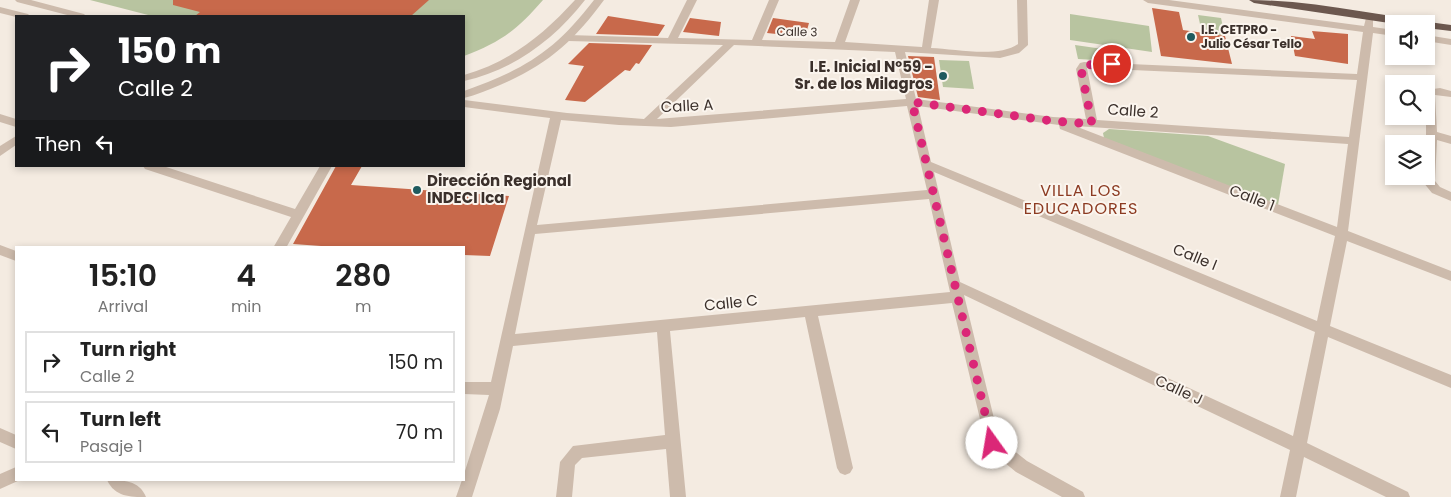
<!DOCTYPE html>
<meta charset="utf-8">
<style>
:root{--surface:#fff;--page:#f6f6f6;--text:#222;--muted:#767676;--line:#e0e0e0}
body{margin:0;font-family:Poppins,sans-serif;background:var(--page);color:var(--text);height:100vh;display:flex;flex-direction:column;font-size:19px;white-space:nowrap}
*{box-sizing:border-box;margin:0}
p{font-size:16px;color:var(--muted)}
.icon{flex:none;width:28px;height:28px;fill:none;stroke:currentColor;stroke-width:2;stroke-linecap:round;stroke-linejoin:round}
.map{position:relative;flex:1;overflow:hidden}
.side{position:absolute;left:15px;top:246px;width:450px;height:235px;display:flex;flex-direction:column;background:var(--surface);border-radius:0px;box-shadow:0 2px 8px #0003}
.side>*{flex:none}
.banner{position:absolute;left:15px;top:15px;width:450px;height:152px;border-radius:0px;box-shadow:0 2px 8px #0003;background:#202124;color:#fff;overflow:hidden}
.controls{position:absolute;left:1385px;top:15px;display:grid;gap:10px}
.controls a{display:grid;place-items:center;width:50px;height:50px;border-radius:0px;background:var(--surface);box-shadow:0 2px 8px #0003;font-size:25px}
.pin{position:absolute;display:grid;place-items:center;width:42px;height:42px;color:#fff;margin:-21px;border:2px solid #fff;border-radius:50%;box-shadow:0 1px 5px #0007}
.me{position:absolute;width:55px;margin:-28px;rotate:347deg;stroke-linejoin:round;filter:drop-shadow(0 0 4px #0008)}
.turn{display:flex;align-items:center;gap:18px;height:105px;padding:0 20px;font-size:22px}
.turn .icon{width:65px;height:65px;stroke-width:2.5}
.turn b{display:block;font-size:35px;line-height:42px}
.then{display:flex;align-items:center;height:48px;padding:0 20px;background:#0003;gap:10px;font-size:19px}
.eta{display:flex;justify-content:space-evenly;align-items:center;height:85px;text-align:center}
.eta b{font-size:30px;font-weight:600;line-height:35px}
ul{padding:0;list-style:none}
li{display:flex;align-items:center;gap:15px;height:62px;margin:0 10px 8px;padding:0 10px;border:2px solid var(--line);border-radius:0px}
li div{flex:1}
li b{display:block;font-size:19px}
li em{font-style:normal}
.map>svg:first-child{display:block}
.green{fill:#b8c4a0}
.building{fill:#c8694b}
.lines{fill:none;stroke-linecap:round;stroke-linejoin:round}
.minor{fill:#cdbbac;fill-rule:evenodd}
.tertiary{fill:#cdbbac;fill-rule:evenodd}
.trunk{fill:#6c584f;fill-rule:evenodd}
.route{stroke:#db2777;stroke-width:9;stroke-dasharray:0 16.2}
.poi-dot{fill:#1f5a5e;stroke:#fbf5ee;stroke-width:2}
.labels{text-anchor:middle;stroke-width:4;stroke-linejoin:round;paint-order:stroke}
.far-poi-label{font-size:12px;font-weight:bold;fill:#3b302b;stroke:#fbf5ee;text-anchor:start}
.far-street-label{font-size:12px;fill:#3b302b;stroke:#fbf5ee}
.poi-label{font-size:15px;font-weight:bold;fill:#3b302b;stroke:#fbf5ee;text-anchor:end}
.street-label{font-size:15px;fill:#3b302b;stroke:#fbf5ee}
.neighbourhood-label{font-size:16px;letter-spacing:1px;fill:#8c3b22;stroke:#fbf5ee}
</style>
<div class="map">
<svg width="1451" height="497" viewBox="0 0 1451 497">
<rect width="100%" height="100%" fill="#f4ebe1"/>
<g class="green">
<path d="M90 0H543C517 30 501 42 464 56V16H152Z"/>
<path d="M1070 14 1149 26 1152 52 1070 40Z"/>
<path d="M1198 15 1221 18 1225 36 1202 33Z"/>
<path d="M1075 45 1110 50 1111 61 1078 59Z"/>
<path d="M939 60 969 61 974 89 943 87Z"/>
<path d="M1109 129 1208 136 1285 164 1278 205 1104 138 1103 133Z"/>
</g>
<g class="building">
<path d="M173 0H429L411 16H195L200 12 173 5Z"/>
<path d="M1152 8 1179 12 1183 30 1225 36 1232 64 1161 56Z"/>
<path d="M608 16 652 23 665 25 658 36 596 34Z"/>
<path d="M690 18 721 22 719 36 683 32Z"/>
<path d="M773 18 809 23 805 37 767 33Z"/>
<path d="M1312 31 1348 34V64L1295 56 1291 36 1315 39Z"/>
<path d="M589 43 652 45 639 64 636 63 630 71 625 70 585 102 565 100 584 66 568 64Z"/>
<path d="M908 56 934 57 940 100 918 97Z"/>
<path d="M336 166H362L351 185 509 196 490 256 464 255V248H349L293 244Z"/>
</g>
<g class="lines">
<g class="minor">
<path d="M687 0H697L678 38 752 40 769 0H779L762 40 835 42 850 0H860L845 42 922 47 929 0H939L931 48C955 49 999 58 1018 44L1017 0H1027L1028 45 1019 53 1000 58 905 52 916 99 1053 117 1086 119 1076 69 1080 63 1084 62 1357 74 1363 32 1148 3 1143 0H1169L1364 26 1367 14H1373V27L1394 30V36L1373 33 1348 231 1451 271V281L1347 241 1330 326 1451 375V388L1328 337 1307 443 1408 492 1410 497H1386L1304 457 1296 497H1280L1290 450 964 295 999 439 1027 461 1083 492 1085 497H1062L1016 472 987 448 952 303 818 316 853 468 850 473 845 475 840 473 837 468 805 317 670 331 686 497H670L666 449 582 458 575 465 572 497H556L560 462 573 446 665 435 657 332 513 346 500 409 472 497H456L462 480H464V474L489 395 464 394V382H491L550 118 464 107V100L567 113 644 119 723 45 568 41 563 38 568 35 668 38ZM734 45 895 52 906 99 657 119ZM1087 68 1357 80 1349 137 1097 120ZM907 106 927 190 537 225 561 120 619 125 671 127ZM918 106 1059 125 1060 129 1335 236 1317 321 931 162ZM1075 126 1348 144 1337 227ZM934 172 1315 332 1293 436 960 282ZM929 199 950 292 515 334 535 234Z"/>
<path d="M1426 35 1451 39V45L1426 41Z"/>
<path d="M1440 88 1451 91V97L1435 95 1437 132 1451 136V144L1437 140 1435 181 1440 187 1451 192V201L1432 193 1423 182 1424 176H1426V90Z"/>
<path d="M0 114 16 119V127L0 122Z"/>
<path d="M16 136V145L0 156V146Z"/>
<path d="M143 166H163L295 209 320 166H332L286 248H273L291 217 145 169Z"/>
<path d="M0 245 16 251V261L0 255Z"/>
<path d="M0 428 16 435V449L0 442Z"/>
<path d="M16 467V480H20L0 489V474Z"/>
<path d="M107 480C123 480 139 480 146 497 130 497 115 497 107 480Z"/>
</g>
<g class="tertiary">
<path d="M15 0H31L84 14 86 16H71L17 2Z"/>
<path d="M575 0H585C554 40 513 70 464 81V75C510 62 543 35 575 0Z"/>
<path d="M594 0H604C574 41 547 65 500 85 488 90 476 95 464 98V91C525 69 554 52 594 0Z"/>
<path d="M0 7 28 14 30 16 16 17 0 13Z"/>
</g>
<path class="trunk" d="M1249 0C1316 0 1385 17 1451 25V31L1426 28V24H1396L1254 3Z"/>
</g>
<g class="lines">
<path class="route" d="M992 443 912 102 1053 121 1092 124 1081 69 1084 65 1112 64"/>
</g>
<g class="poi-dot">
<circle cx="1191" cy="37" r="5"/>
<circle cx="943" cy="76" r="5"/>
<circle cx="417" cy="190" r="5"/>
</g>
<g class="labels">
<g class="far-poi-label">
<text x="1201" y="34">I.E. CETPRO -<tspan x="1201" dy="14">Julio César Tello</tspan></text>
</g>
<g class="far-street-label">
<text transform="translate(797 32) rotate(1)" y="4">Calle 3</text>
</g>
<g class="poi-label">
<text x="933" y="72">I.E. Inicial Nº59 -<tspan x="933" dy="17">Sr. de los Milagros</tspan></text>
<text x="427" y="186" text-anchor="start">Dirección Regional<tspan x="427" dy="17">INDECI Ica</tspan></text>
</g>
<g class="street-label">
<text transform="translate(687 106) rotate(-3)" y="5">Calle A</text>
<text transform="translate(1133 111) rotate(4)" y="5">Calle 2</text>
<text transform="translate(1252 198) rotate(21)" y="5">Calle 1</text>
<text transform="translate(1195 257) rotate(22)" y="5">Calle I</text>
<text transform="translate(731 303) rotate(-6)" y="5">Calle C</text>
<text transform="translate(1179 390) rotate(25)" y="5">Calle J</text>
</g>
<g class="neighbourhood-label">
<text x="1081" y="196">VILLA LOS<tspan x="1081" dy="18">EDUCADORES</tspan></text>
</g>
</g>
</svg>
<div class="controls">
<a><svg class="icon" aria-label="sound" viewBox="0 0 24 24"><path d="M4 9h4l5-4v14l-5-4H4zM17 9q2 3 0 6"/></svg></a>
<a><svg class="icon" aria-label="search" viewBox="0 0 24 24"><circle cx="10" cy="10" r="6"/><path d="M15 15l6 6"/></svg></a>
<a><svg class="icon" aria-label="layers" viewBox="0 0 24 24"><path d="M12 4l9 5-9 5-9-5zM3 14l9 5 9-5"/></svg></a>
</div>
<div class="pin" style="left:1112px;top:64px;background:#d93025"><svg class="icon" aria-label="arrive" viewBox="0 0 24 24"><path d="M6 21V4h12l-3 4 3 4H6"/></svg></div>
<svg class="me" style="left:992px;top:443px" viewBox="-20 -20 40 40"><circle r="19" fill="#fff"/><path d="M0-13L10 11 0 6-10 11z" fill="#db2777"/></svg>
<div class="banner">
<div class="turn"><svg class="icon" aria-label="right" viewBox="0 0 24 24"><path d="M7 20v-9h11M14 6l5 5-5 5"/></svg><div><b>150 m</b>Calle 2</div></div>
<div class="then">Then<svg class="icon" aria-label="left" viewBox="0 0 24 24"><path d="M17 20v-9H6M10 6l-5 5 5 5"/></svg></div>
</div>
<section class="side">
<div class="eta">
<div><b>15:10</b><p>Arrival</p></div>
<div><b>4</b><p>min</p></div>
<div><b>280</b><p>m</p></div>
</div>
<ul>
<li><svg class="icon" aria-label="right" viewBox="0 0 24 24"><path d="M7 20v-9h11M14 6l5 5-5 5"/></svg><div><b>Turn right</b><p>Calle 2</p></div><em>150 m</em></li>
<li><svg class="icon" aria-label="left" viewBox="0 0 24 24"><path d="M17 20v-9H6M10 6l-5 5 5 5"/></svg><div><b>Turn left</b><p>Pasaje 1</p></div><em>70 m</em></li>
</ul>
</section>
</div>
